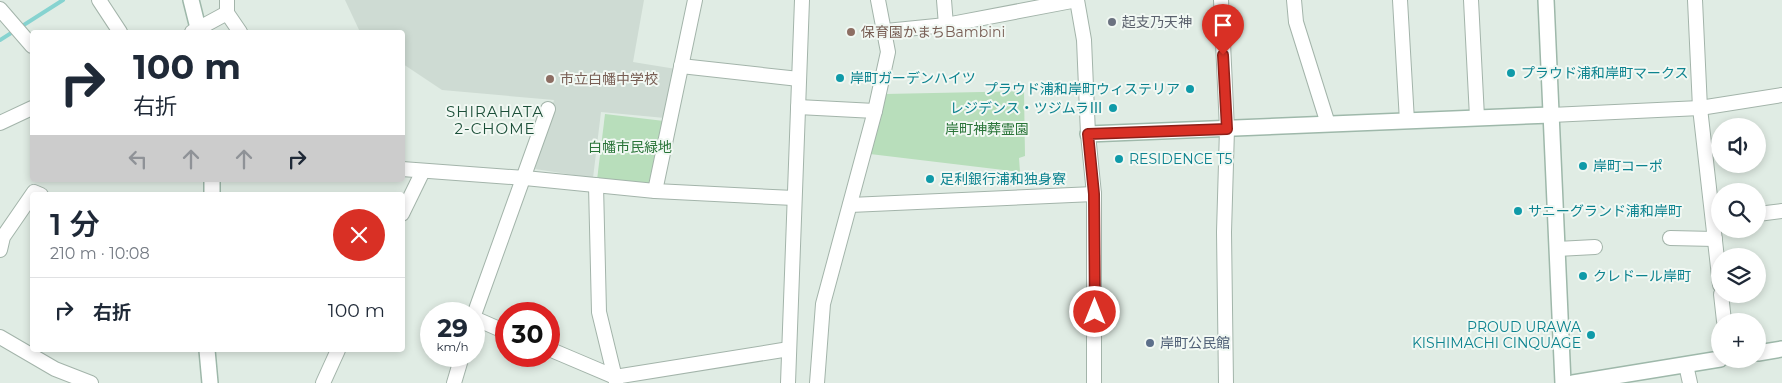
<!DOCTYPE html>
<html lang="ja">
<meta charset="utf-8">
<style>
:root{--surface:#fff;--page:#f6f6f7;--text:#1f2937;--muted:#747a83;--line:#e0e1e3}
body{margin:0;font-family:Montserrat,"Noto Sans JP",sans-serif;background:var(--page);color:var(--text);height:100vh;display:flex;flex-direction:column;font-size:19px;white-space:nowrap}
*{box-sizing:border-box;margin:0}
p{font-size:16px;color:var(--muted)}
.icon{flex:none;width:28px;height:28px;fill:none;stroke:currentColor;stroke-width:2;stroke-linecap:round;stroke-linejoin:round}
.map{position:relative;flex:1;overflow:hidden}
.side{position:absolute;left:30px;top:192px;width:375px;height:160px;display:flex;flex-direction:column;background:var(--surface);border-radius:5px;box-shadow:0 2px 8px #0003}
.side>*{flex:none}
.top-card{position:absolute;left:30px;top:30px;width:375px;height:152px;border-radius:5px;box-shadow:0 2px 8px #0003;background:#fff;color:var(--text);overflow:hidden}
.buttons{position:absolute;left:1711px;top:118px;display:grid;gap:10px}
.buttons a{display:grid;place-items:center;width:55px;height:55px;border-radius:50%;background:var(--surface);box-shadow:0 2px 8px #0003;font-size:25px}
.speed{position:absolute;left:420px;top:302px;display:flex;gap:10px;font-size:25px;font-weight:700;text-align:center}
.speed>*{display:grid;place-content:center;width:65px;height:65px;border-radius:50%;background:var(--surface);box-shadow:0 2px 8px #0003;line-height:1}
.speed small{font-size:12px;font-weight:400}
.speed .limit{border:8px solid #d22;background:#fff;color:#111}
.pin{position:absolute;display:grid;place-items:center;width:42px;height:42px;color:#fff;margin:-51px -21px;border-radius:50% 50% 50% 0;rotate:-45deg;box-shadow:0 0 5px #0007}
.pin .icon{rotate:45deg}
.me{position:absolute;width:55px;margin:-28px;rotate:0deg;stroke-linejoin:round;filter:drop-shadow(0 0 4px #0008)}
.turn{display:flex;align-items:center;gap:18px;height:105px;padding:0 20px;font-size:22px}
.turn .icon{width:65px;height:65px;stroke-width:2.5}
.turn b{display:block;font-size:35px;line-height:42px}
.lanes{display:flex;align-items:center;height:48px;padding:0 20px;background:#0003;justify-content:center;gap:25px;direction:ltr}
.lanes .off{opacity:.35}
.round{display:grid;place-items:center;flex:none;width:52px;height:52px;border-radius:26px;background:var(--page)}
.overview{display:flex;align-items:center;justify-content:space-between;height:85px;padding:0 20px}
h1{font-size:30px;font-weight:600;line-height:38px}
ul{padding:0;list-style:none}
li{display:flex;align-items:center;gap:15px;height:65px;padding:0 20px;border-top:1px solid var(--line)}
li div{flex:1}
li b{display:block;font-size:19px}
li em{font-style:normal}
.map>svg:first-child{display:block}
.built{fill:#cedbd3}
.green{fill:#b8debb}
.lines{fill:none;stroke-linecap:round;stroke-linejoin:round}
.stream{stroke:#86d3d0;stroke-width:4}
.street-casing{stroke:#a3b4aa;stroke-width:16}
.secondary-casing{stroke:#9eb8aa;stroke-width:18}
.street{stroke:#fff;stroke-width:14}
.secondary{stroke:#fff;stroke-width:15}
.route-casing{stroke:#8d1f18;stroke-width:12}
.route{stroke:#d93025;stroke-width:9}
.worship-dot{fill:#6b7280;stroke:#f1f8f3;stroke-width:2}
.education-dot{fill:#8d6e63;stroke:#f1f8f3;stroke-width:2}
.culture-dot{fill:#0f9aa8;stroke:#f1f8f3;stroke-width:2}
.service-dot{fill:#5c6f8a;stroke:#f1f8f3;stroke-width:2}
.labels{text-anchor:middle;stroke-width:4;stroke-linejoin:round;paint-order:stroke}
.worship-label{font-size:14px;fill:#5b616d;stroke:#f1f8f3;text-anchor:start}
.education-label{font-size:14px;fill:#785e54;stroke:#f1f8f3;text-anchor:start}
.culture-label{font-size:14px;fill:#0d838f;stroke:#f1f8f3;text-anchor:start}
.park-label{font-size:14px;fill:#297438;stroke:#f1f8f3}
.service-label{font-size:14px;fill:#4e5e75;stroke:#f1f8f3;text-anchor:start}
.neighbourhood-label{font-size:15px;letter-spacing:1px;fill:#1c4f39;stroke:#f1f8f3}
</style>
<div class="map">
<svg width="1782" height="383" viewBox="0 0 1782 383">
<rect width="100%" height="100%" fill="#e0ece4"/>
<path class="built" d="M345 0H644L633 62 676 69 665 118 601 112 593 178 535 169 554 100 442 90 403 64 402 32H360Z"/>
<g class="green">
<path d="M1024 91 1025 156 1019 158 1020 172 870 154 885 94Z"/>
<path d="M605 114 664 121 651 186 597 180Z"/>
</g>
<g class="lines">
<path class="stream" d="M0 40 63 0"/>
<defs>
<g id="street">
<path d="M99 0 120 32"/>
<path d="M227 0V13L240 32"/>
<path d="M944 0 946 25"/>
<path d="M1077 0 1084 40 1088 134 1094 194V383"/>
<path d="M1221 0 1227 129 1224 232 1226 383"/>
<path d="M1294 0 1296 22 1328 124"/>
<path d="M1400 0 1407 121"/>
<path d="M1471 0 1477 117"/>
<path d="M1695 0 1700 108 1720 285"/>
<path d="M0 9 32 46"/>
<path d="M886 31 946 25 1077 0"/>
<path d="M192 32 227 13"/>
<path d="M681 66 799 79"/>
<path d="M798 107 875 111"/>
<path d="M1551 115 1700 108 1782 95"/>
<path d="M0 123 32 108"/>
<path d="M402 169 525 178 655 191 794 198"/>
<path d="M596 185 599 312 616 382"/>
<path d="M655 191 695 0"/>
<path d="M850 205 1094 194"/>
<path d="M402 214 423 171"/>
<path d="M1758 214 1782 211"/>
<path d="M1670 238 1715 239"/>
<path d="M1557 249 1595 247"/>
<path d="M0 250 3 237 34 192 41 195"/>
<path d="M1721 294 1724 321"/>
<path d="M474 315 548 109"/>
<path d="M474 318 506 332"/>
<path d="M0 337 55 369 91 383"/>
<path d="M549 349 615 377 789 349"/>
<path d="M1686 365 1690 383"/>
<path d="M323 383 338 350"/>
<path d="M454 383 462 356"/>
<path d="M788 383 802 0"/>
<path d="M817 383 823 304 875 111 888 52 878 0"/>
</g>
<g id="secondary">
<path d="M191 0 199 32"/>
<path d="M1546 0 1563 383"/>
<path d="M1088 134 1551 115"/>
<path d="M212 195V180"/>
<path d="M207 350 210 383"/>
<path d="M1758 353 1782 349"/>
<path d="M1573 383 1720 359"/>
</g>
</defs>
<use href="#street" class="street-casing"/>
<use href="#secondary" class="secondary-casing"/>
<use href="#street" class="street"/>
<use href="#secondary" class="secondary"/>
</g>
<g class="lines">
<defs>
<path id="route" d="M1095 312 1094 194 1088 134 1227 129 1223 55"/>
</defs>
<use href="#route" class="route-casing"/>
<use href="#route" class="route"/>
</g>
<circle class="worship-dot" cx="1112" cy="22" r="5"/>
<g class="education-dot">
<circle cx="851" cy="32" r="5"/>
<circle cx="550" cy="79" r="5"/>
</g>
<g class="culture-dot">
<circle cx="1511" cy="73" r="5"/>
<circle cx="840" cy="78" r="5"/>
<circle cx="1190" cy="89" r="5"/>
<circle cx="1113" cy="108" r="5"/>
<circle cx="1119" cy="159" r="5"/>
<circle cx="1583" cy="166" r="5"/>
<circle cx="930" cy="179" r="5"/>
<circle cx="1518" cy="211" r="5"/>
<circle cx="1583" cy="276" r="5"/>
<circle cx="1591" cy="335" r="5"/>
</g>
<circle class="service-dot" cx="1150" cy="343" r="5"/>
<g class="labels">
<g class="worship-label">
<text x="1122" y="27">起支乃天神</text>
</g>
<g class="education-label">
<text x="861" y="37">保育園かまちBambini</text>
<text x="560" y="84">市立白幡中学校</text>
</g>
<g class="culture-label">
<text x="1521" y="78">プラウド浦和岸町マークス</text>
<text x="850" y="83">岸町ガーデンハイツ</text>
<text x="1180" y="94" text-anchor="end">プラウド浦和岸町ウィステリア</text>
<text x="1103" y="113" text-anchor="end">レジデンス・ツジムラⅢ</text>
<text x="1129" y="164">RESIDENCE T5</text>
<text x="1593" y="171">岸町コーポ</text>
<text x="940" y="184">足利銀行浦和独身寮</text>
<text x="1528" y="216">サニーグランド浦和岸町</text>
<text x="1593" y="281">クレドール岸町</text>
<text x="1581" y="332" text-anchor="end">PROUD URAWA<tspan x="1581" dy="16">KISHIMACHI CINQUAGE</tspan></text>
</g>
<g class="park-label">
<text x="987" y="134">岸町神葬霊園</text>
<text x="630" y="152">白幡市民緑地</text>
</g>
<g class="service-label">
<text x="1160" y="348">岸町公民館</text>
</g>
<g class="neighbourhood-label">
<text x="495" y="117">SHIRAHATA<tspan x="495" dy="17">2-CHOME</tspan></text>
</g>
</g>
</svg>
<div class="buttons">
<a><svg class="icon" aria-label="sound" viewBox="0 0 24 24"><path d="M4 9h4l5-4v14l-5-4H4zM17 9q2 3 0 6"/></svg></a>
<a><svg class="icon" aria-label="search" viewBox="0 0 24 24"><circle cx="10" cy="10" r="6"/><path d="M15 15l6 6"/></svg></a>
<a><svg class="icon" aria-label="layers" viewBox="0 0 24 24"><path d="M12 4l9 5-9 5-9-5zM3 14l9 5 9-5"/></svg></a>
<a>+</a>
</div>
<div class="speed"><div>29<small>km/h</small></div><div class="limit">30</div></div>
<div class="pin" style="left:1223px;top:55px;background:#d93025"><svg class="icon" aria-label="arrive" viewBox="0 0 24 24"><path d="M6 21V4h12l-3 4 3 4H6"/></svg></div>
<svg class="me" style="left:1095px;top:312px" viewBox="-20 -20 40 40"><circle r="17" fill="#d93025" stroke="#fff" stroke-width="3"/><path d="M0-11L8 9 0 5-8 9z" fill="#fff"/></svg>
<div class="top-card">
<div class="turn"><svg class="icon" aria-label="right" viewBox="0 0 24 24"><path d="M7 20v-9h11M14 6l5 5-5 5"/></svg><div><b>100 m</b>右折</div></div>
<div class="lanes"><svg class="icon off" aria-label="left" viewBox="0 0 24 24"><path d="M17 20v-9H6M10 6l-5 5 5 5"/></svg><svg class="icon off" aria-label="ahead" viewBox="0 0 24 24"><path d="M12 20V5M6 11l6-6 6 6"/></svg><svg class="icon off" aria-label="ahead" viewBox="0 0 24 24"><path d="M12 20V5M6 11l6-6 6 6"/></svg><svg class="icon" aria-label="right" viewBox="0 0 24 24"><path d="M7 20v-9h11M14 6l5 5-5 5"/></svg></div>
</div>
<section class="side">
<div class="overview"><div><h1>1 分</h1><p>210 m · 10:08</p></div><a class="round" style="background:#d93025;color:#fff"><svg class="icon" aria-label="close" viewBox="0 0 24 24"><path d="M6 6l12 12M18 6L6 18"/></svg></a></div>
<ul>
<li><svg class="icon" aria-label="right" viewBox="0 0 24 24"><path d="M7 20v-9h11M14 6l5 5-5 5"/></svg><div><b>右折</b></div><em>100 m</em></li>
</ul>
</section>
</div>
